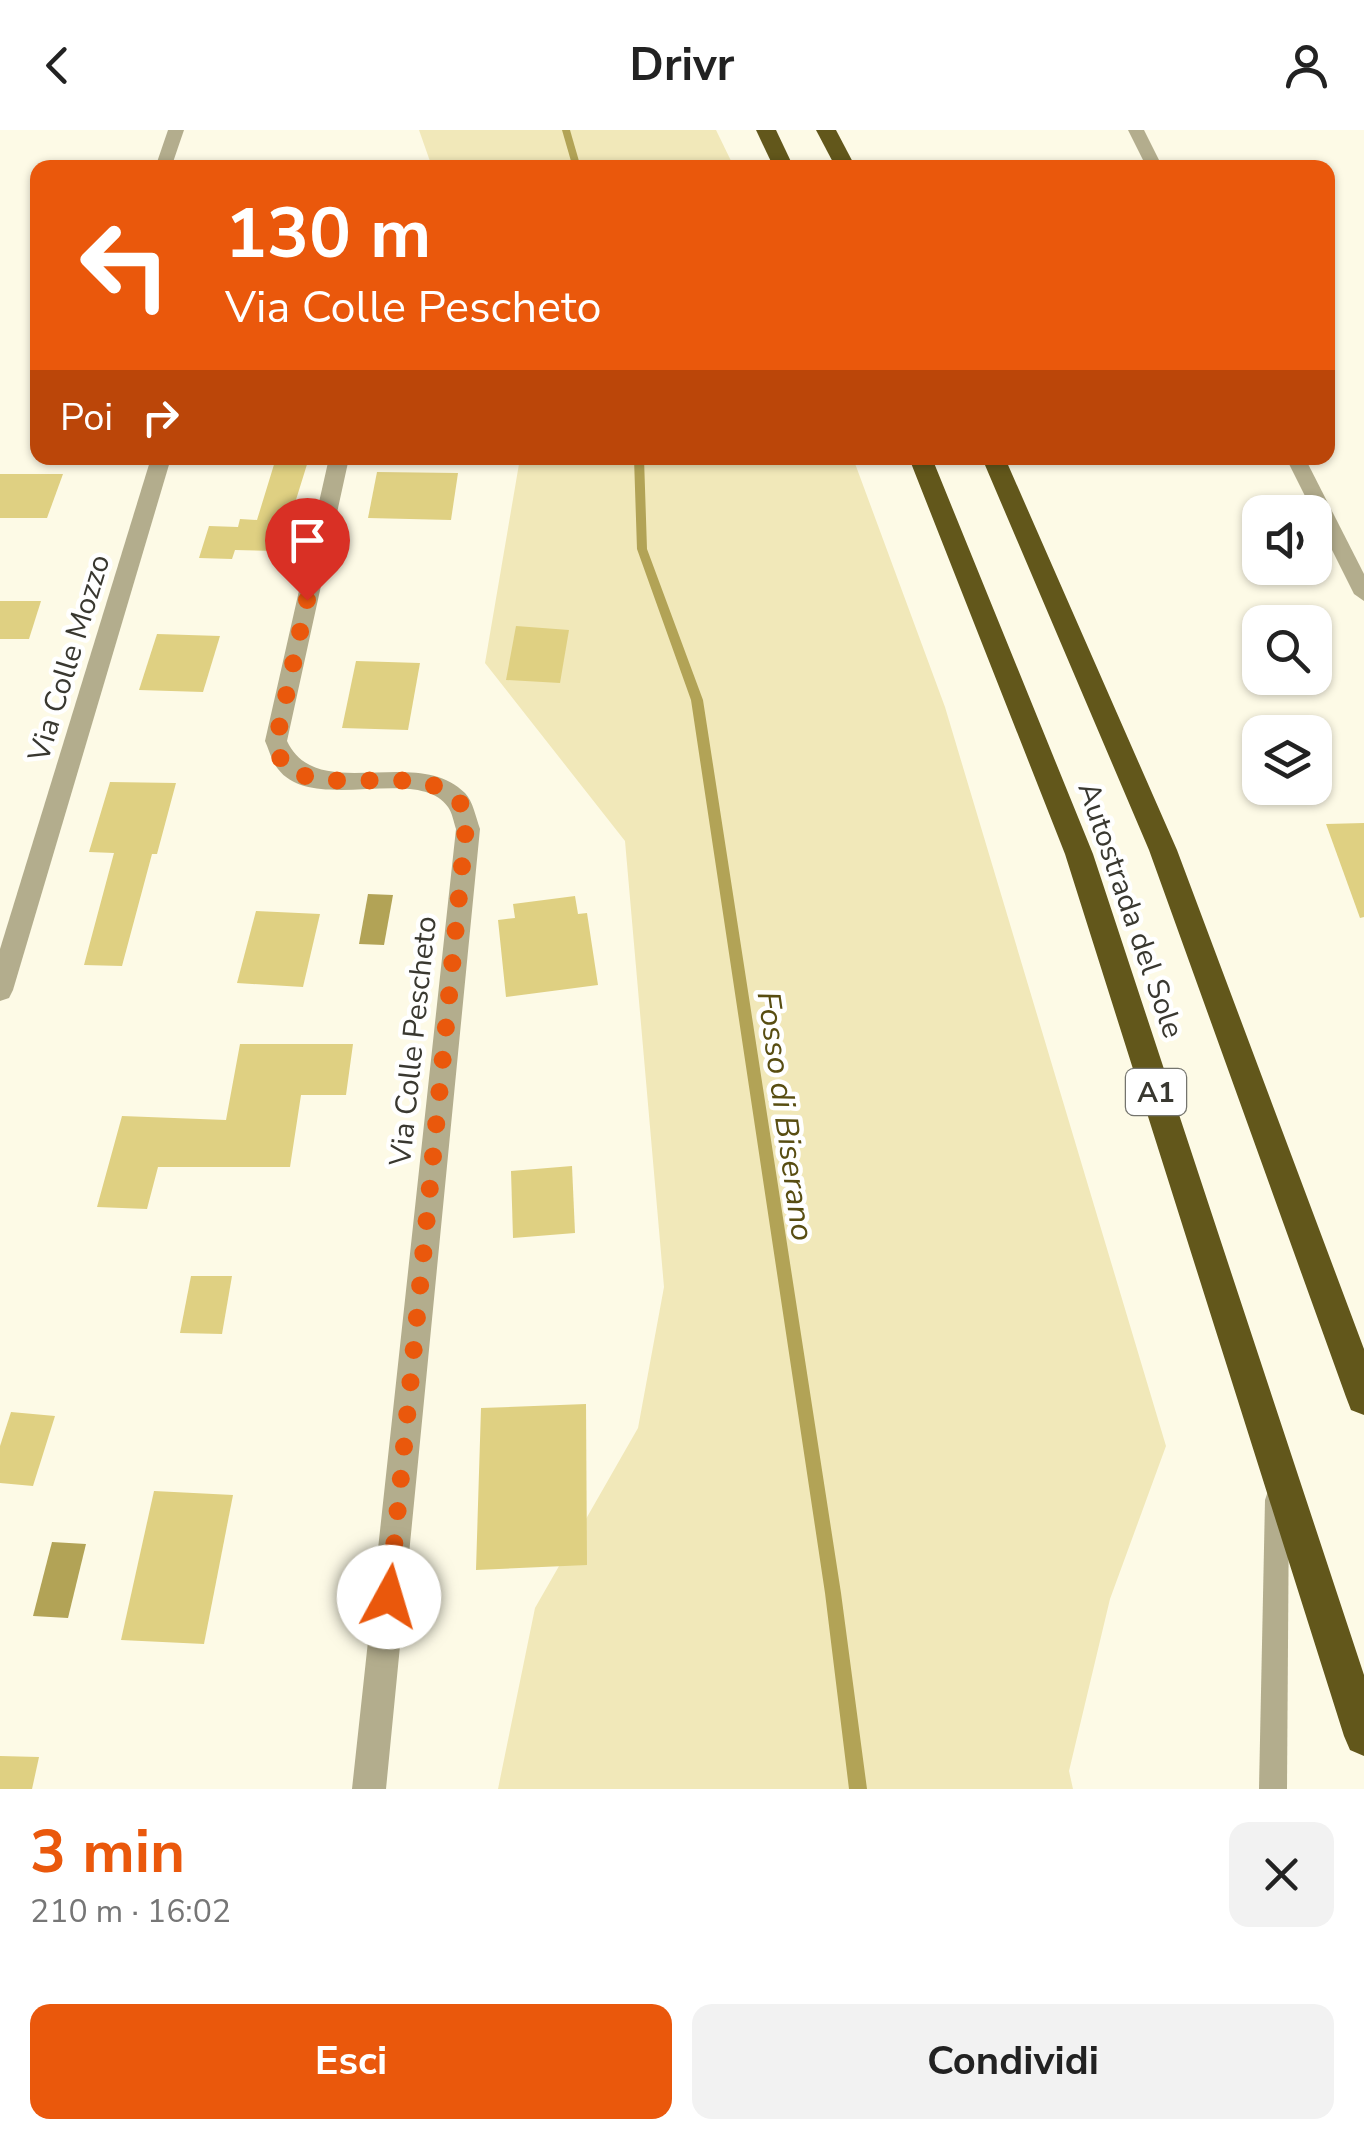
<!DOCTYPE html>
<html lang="it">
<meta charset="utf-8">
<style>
:root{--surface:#fff;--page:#f2f2f2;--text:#222;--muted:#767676;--accent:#ea580c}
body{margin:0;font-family:"Nunito Sans",sans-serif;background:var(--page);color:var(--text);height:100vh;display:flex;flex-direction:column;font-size:38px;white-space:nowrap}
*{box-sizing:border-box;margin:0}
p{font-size:32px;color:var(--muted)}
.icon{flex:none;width:55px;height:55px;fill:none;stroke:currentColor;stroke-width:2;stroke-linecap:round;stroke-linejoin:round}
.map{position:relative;height:1659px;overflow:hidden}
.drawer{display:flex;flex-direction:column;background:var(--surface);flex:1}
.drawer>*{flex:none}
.banner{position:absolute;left:30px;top:30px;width:1305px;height:305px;border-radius:20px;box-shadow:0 2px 8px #0004;background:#ea580c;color:#fff;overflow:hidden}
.buttons{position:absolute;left:1242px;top:365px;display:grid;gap:20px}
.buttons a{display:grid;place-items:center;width:90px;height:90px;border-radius:20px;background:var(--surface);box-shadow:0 2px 8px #0004;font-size:50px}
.pin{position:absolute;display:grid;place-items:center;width:85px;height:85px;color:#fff;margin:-102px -42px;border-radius:50% 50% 50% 0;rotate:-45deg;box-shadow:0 0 10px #0007}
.pin .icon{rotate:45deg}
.me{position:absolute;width:110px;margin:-55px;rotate:6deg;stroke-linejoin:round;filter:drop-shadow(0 0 8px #0008)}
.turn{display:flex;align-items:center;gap:35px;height:210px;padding:0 30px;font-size:45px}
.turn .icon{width:130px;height:130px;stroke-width:2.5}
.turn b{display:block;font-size:70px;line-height:85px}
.then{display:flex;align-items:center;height:95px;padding:0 30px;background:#0003;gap:20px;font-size:38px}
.round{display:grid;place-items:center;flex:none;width:105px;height:105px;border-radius:20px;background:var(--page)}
.headline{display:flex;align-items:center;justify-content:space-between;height:170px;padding:0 30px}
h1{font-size:60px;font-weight:700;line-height:75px;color:var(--accent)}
.button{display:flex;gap:20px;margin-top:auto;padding:20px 30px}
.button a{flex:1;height:115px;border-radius:20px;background:var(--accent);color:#fff;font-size:40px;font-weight:700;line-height:115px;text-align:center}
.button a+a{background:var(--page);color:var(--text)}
header{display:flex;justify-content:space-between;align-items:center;height:130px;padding:0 30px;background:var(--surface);font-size:45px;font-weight:700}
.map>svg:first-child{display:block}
.green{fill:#f1e8b9}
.water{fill:#b2a356}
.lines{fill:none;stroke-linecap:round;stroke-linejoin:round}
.stream{fill:#b2a356;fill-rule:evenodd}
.building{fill:#dfd082}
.lane{fill:#b3ad8d;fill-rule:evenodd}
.street{fill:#b3ad8d;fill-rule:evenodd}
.highway{fill:#62571b;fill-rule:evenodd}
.route{stroke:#ea580c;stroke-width:18;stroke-dasharray:0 32.4}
.labels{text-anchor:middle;stroke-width:9;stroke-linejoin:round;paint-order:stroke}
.shield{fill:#fff;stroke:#74746e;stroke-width:2.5}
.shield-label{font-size:28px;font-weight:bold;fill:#393830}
.street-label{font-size:30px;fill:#393830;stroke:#fff}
.water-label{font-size:32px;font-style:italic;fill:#584d11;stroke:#fff}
</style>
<header><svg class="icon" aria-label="back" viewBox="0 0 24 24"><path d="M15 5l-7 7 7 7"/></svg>Drivr<svg class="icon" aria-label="person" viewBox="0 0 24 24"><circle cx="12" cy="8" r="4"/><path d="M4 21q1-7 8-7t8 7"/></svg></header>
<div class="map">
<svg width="1364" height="1659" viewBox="0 0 1364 1659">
<rect width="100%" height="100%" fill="#fdfae6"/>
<g class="green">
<path d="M419 0H716L734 37H432Z"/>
<path d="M516 328H853L945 577 1166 1316 1110 1469 1069 1641 1073 1659H498L535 1478 638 1298 664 1157 625 711 485 533 519 334Z"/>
</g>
<g class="water">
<path d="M368 764 393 765 384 815 359 814Z"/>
<path d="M52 1412 86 1414 68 1488 33 1486Z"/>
</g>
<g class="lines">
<g class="stream">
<path d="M562 0H570L581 38H573Z"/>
<path d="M634 328H644L647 419 703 570 841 1463 867 1659H849L825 1463 691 570 637 419Z"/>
</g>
</g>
<g class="building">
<path d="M276 328H309L280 421 235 420 232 429 199 428 209 396 238 397 240 389 257 390Z"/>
<path d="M377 342 458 343 451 390 368 388Z"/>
<path d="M0 344H63L47 388H0Z"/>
<path d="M0 471H41L29 509H0Z"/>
<path d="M516 496 569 500 560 553 506 550Z"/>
<path d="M157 504 220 506 203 562 139 560Z"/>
<path d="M356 531 420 533 408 600 342 598Z"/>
<path d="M110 652 176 653 157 724H152L122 836 84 835 114 723 89 722Z"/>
<path d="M1364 693V787L1360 788 1326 694Z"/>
<path d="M575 766 578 784 587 783 598 855 506 867 498 790 515 788 513 774Z"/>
<path d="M256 781 320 784 303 857 237 853Z"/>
<path d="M240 914H353L346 965H301L290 1037H158L147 1079 97 1077 122 986 226 990Z"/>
<path d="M572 1036 575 1103 513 1108 511 1041Z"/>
<path d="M191 1146H232L222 1204 180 1203Z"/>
<path d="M586 1274 587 1435 476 1440 481 1278Z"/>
<path d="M11 1282 55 1286 33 1356 0 1353V1316Z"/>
<path d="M154 1361 233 1365 204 1514 121 1510Z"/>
<path d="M0 1626 39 1627 32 1659H0Z"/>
</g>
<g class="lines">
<path class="lane" d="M1277 1358 1286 1361 1289 1370 1287 1659H1259L1265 1370 1268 1361Z"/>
<g class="street">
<path d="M168 0H184L171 38H155Z"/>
<path d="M1128 0H1144L1163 38H1147Z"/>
<path d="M151 328H171L13 860 9 868 0 871V819Z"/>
<path d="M329 328H349L287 611C317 675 416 614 465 663 473 671 476 688 480 699L386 1659H352L456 699C454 693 452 682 448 677 418 634 313 685 278 639 272 632 269 620 265 611Z"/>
<path d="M1286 328H1305L1364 444V471L1354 464Z"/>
</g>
<g class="highway">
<path d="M756 0H776L794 38H774Z"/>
<path d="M816 0H836L856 38H836Z"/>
<path d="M909 328H932L1093 724 1364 1545V1626L1350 1620 1344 1606 1065 724Z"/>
<path d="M982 328H1005L1177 720 1364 1219V1285L1351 1280 1346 1267 1149 720Z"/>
</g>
</g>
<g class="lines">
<path class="route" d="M307 470 276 612 282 634C327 674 443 620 467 686L389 1467"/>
</g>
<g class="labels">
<rect class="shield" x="1126" y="939" width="60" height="46" rx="8"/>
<g class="shield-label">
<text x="1156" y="972">A1</text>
</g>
<g class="street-label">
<text transform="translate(69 528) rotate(-73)" y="10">Via Colle Mozzo</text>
<text transform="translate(1131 780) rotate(71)" y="10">Autostrada del Sole</text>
<text transform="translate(413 911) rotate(-84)" y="10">Via Colle Pescheto</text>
</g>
<g class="water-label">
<text transform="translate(786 986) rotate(82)" y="11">Fosso di Biserano</text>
</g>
</g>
</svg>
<div class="buttons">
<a><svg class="icon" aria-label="sound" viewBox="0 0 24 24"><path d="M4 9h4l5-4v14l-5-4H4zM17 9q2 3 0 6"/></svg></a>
<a><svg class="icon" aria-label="search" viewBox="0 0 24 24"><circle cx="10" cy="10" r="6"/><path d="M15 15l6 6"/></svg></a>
<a><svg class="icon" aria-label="layers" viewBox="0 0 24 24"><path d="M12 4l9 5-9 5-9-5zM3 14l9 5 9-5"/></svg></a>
</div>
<div class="pin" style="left:307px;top:470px;background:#d93025"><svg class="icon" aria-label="arrive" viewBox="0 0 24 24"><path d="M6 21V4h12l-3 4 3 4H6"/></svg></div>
<svg class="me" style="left:389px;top:1467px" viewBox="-20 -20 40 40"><circle r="19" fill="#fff"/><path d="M0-13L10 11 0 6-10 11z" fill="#ea580c"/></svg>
<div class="banner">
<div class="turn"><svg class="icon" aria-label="left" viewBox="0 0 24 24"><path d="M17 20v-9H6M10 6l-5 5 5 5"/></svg><div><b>130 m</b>Via Colle Pescheto</div></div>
<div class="then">Poi<svg class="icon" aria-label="right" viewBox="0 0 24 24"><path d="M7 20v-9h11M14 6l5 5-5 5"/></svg></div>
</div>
</div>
<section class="drawer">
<div class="headline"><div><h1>3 min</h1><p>210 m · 16:02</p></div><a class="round"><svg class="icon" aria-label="close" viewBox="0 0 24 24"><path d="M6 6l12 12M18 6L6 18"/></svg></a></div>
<div class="button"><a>Esci</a><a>Condividi</a></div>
</section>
